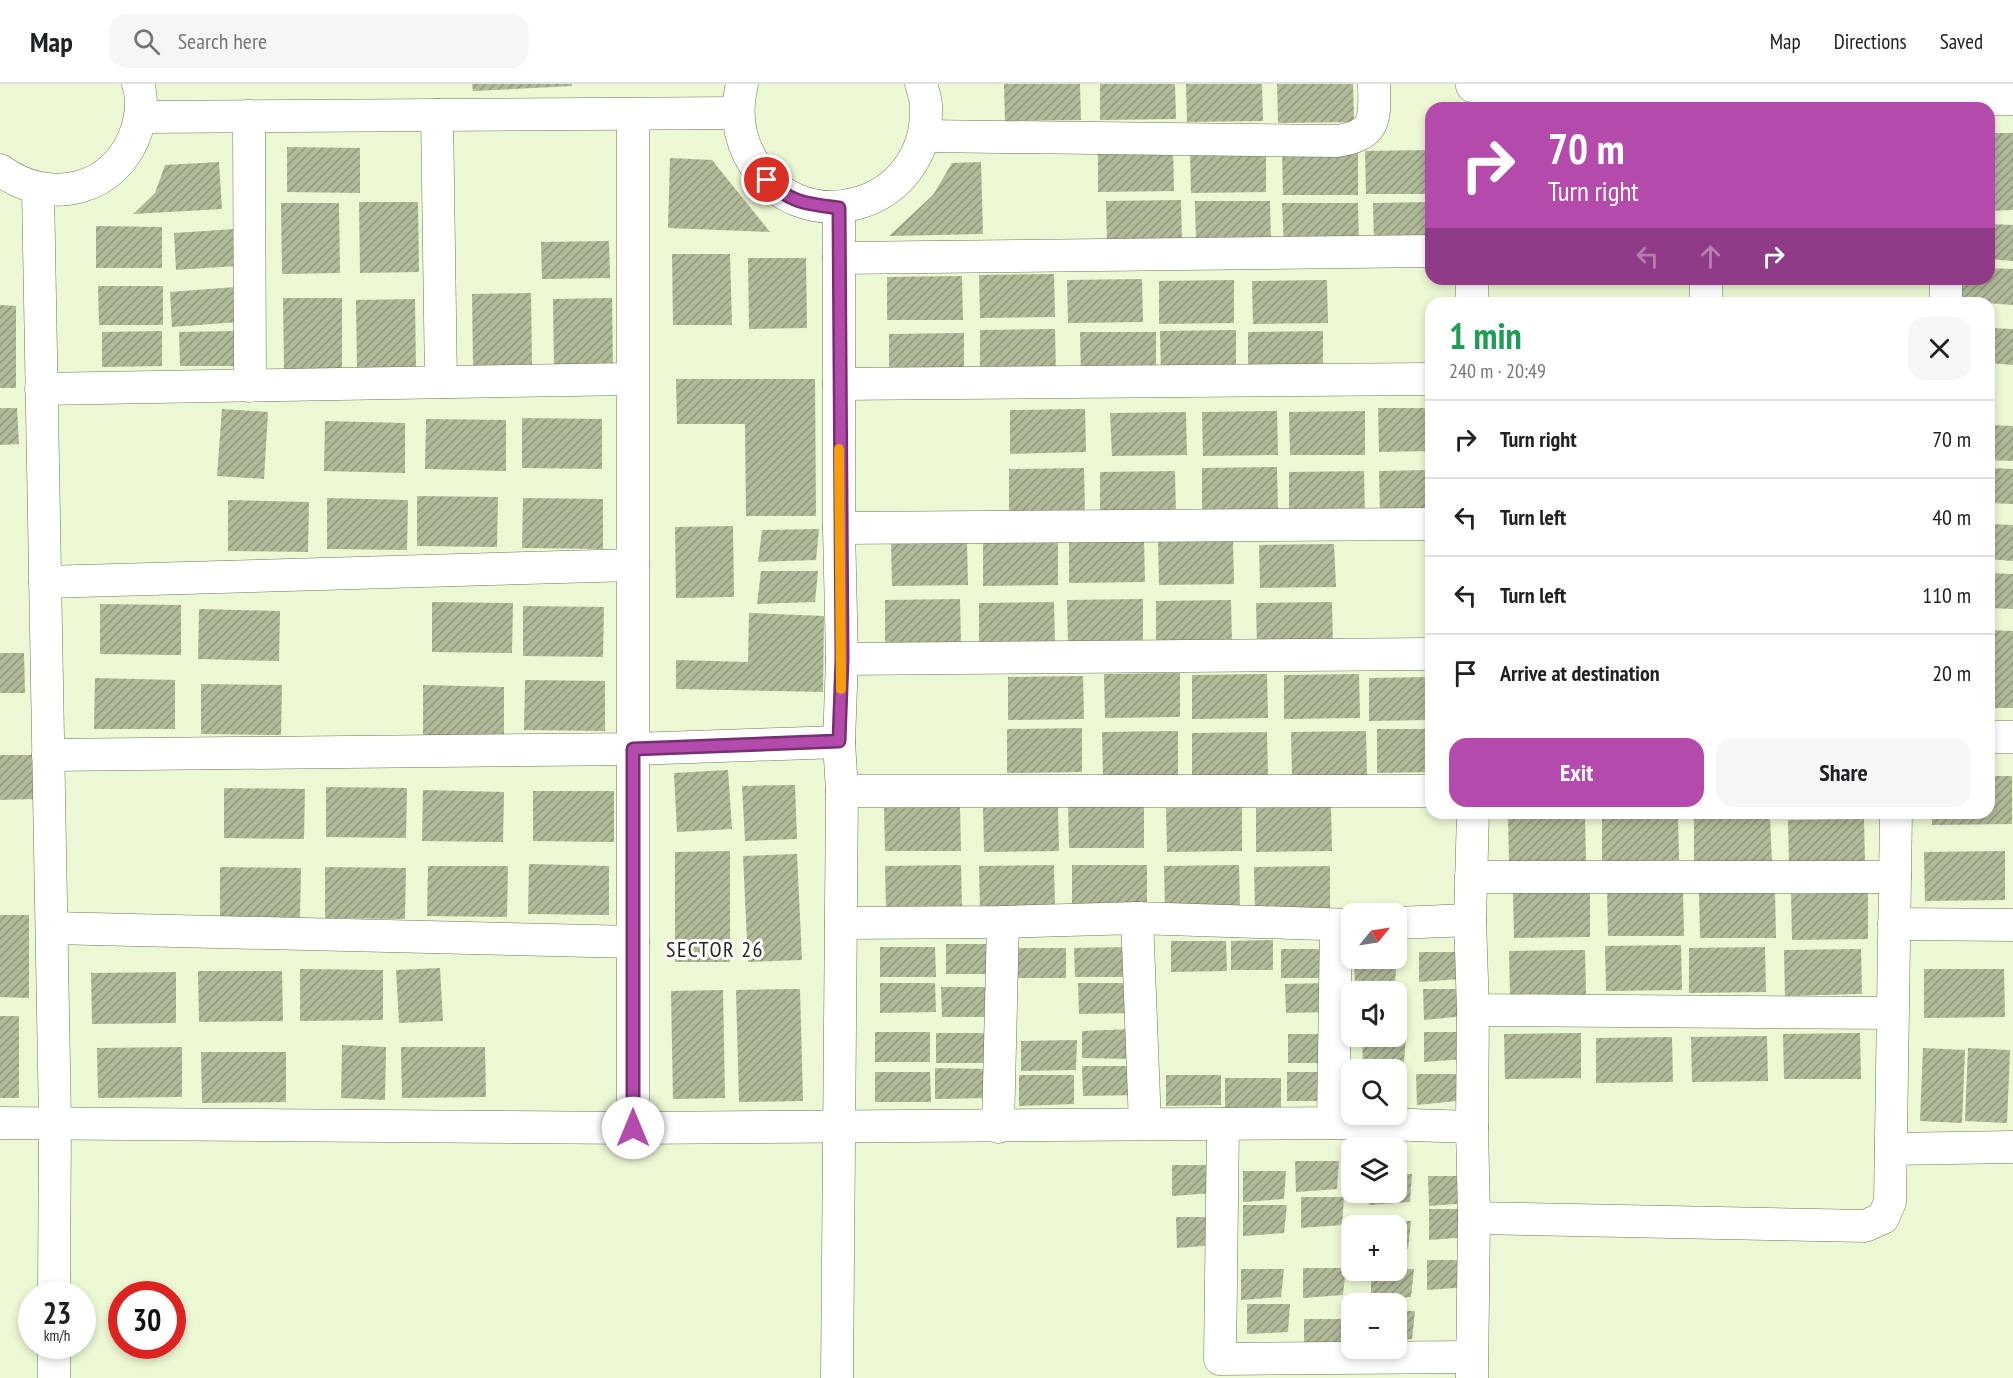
<!DOCTYPE html>
<meta charset="utf-8">
<style>
:root{--surface:#fff;--page:#f6f6f6;--text:#202124;--muted:#757577;--line:#e0e0e0;--accent:#b44aab}
body{margin:0;font-family:"PT Sans Narrow",sans-serif;background:var(--page);color:var(--text);height:100vh;display:flex;flex-direction:column;font-size:22px;white-space:nowrap}
*{box-sizing:border-box;margin:0}
p{font-size:20px;color:var(--muted)}
.icon{flex:none;width:33px;height:33px;fill:none;stroke:currentColor;stroke-width:2;stroke-linecap:round;stroke-linejoin:round}
.map{position:relative;flex:1;overflow:hidden}
.details{position:absolute;left:1425px;top:213px;width:570px;height:522px;display:flex;flex-direction:column;background:var(--surface);border-radius:18px;box-shadow:0 3px 9px #0003}
.details>*{flex:none}
.guide{position:absolute;left:1425px;top:18px;width:570px;height:183px;border-radius:18px;box-shadow:0 3px 9px #0003;background:#b44aab;color:#fff;overflow:hidden}
.needle{width:39px;rotate:60deg}
.tools{position:absolute;left:1341px;top:819px;display:grid;gap:12px}
.tools a{display:grid;place-items:center;width:66px;height:66px;border-radius:12px;background:var(--surface);box-shadow:0 3px 9px #0003;font-size:30px}
.speed{position:absolute;left:18px;top:1197px;display:flex;gap:12px;font-size:30px;font-weight:700;text-align:center}
.speed>*{display:grid;place-content:center;width:78px;height:78px;border-radius:50%;background:var(--surface);box-shadow:0 3px 9px #0003;line-height:1}
.speed small{font-size:15px;font-weight:400}
.speed .limit{border:9px solid #d22;background:#fff;color:#111}
.pin{position:absolute;display:grid;place-items:center;width:51px;height:51px;color:#fff;margin:-26px;border:3px solid #fff;border-radius:50%;box-shadow:0 2px 6px #0007}
.me{position:absolute;width:66px;margin:-33px;rotate:0deg;stroke-linejoin:round;filter:drop-shadow(0 0 4px #0008)}
.turn{display:flex;align-items:center;gap:21px;height:126px;padding:0 24px;font-size:27px}
.turn .icon{width:78px;height:78px;stroke-width:2.5}
.turn b{display:block;font-size:42px;line-height:51px}
.lanes{display:flex;align-items:center;height:57px;padding:0 24px;background:#0003;justify-content:center;gap:30px;direction:ltr}
.lanes .off{opacity:.35}
.round{display:grid;place-items:center;flex:none;width:63px;height:63px;border-radius:18px;background:var(--page)}
.head{display:flex;align-items:center;justify-content:space-between;height:102px;padding:0 24px}
h1{font-size:36px;font-weight:800;line-height:45px;color:#1e9e55}
.action{display:flex;gap:12px;margin-top:auto;padding:12px 24px}
.action a{flex:1;height:69px;border-radius:18px;background:var(--accent);color:#fff;font-size:24px;font-weight:800;line-height:69px;text-align:center}
.action a+a{background:var(--page);color:var(--text)}
ul{padding:0;list-style:none}
li{display:flex;align-items:center;gap:18px;height:78px;padding:0 24px;border-top:2px solid var(--line)}
li div{flex:1}
li b{display:block;font-size:22px}
li em{font-style:normal}
header{display:flex;align-items:center;gap:36px;box-sizing:border-box;height:84px;padding:0 30px;background:var(--surface);border-bottom:2px solid var(--line)}
header strong{font-size:28px}
nav{display:flex;gap:33px;margin-inline-start:auto;font-size:21px}
.search{width:420px;height:54px;background:var(--page);display:flex;align-items:center;gap:15px;box-sizing:border-box;padding:0 21px;border-radius:18px;color:var(--muted);font-size:22px}
.map>svg:first-child{display:block}
.building{fill:url(#building-hatch)}
.lines{fill:none;stroke-linecap:round;stroke-linejoin:round}
.street-casing{stroke:#6d7656;stroke-width:33}
.street{stroke:#fff;stroke-width:32}
.route-casing{stroke:#75306f;stroke-width:15}
.route{stroke:#b44aab;stroke-width:10}
.slow{stroke:#f59e0b;stroke-width:10}
.labels{text-anchor:middle;stroke-width:6;stroke-linejoin:round;paint-order:stroke}
.neighbourhood-label{font-size:22px;letter-spacing:1.5px;fill:#232619;stroke:#fff}
</style>
<header>
<strong>Map</strong>
<div class="search"><svg class="icon" aria-label="search" viewBox="0 0 24 24"><circle cx="10" cy="10" r="6"/><path d="M15 15l6 6"/></svg>Search here</div>
<nav><a>Map</a><a>Directions</a><a>Saved</a></nav>
</header>
<div class="map">
<svg width="2013" height="1294" viewBox="0 0 2013 1294">
<defs>
<pattern id="building-hatch" width="6" height="6" patternUnits="userSpaceOnUse" patternTransform="scale(1.5)"><rect width="6" height="6" fill="#b0ba99"/><path d="M-1 1l2-2M0 6l6-6M5 7l2-2" fill="none" stroke="#8f977c"/></pattern>
</defs>
<rect width="100%" height="100%" fill="#ecf7d4"/>
<g class="building">
<path d="M472 0H572V2L473 7Z"/>
<path d="M1004 0H1080L1081 36 1005 37Z"/>
<path d="M1100 0H1175L1176 35 1100 36Z"/>
<path d="M1186 0H1262L1263 37 1187 38Z"/>
<path d="M1277 0H1353L1354 38 1278 39Z"/>
<path d="M1989 49H2013V126L1989 127Z"/>
<path d="M287 63 360 64V109L287 108Z"/>
<path d="M1173 64 1174 107 1098 108V65Z"/>
<path d="M1266 65V108L1191 109 1190 66Z"/>
<path d="M1431 66V110H1366L1365 67Z"/>
<path d="M1358 67V111H1283L1282 68Z"/>
<path d="M670 74 712 76 770 148 668 144Z"/>
<path d="M219 78 222 125 133 130 155 109 165 81Z"/>
<path d="M981 78 983 150 889 152 933 111 952 79Z"/>
<path d="M1181 116 1182 160 1107 161 1106 117Z"/>
<path d="M1195 117H1270L1271 160 1196 161Z"/>
<path d="M359 118H418L419 188 360 189Z"/>
<path d="M1431 118V161L1374 162 1373 119Z"/>
<path d="M281 119H339L340 189 282 190Z"/>
<path d="M1282 119H1358L1359 162 1284 163Z"/>
<path d="M1989 140 2013 141V177L1989 175Z"/>
<path d="M96 142 162 143V184H96Z"/>
<path d="M235 145 237 182 176 186 174 149Z"/>
<path d="M609 157 610 194 542 195 541 158Z"/>
<path d="M672 170H730L732 241H673Z"/>
<path d="M748 174H806L807 244 749 245Z"/>
<path d="M1989 184 2013 185V221L1961 217 1963 195H1989Z"/>
<path d="M1054 190 1055 233 980 234 979 191Z"/>
<path d="M962 192 963 236H887V193Z"/>
<path d="M1142 195 1143 238 1068 239 1067 196Z"/>
<path d="M1234 196V239L1159 240V197Z"/>
<path d="M1327 196 1328 239 1253 240 1252 197Z"/>
<path d="M98 202H163V241H99Z"/>
<path d="M235 203 238 238 172 243 170 208Z"/>
<path d="M531 209 532 281H473L472 210Z"/>
<path d="M1819 213 1860 214V219H1819Z"/>
<path d="M1870 213 1911 214V219H1870Z"/>
<path d="M283 214H342V285H284Z"/>
<path d="M612 214 613 285 554 286 553 215Z"/>
<path d="M415 215 416 285 357 286 356 216Z"/>
<path d="M1717 216 1752 217V219H1717Z"/>
<path d="M0 221 16 222V304H0Z"/>
<path d="M1989 244 2013 245V281L1989 279Z"/>
<path d="M1055 245 1056 289 980 290V246Z"/>
<path d="M1236 246V290L1161 291 1160 247Z"/>
<path d="M162 247V282L102 283V248Z"/>
<path d="M235 247 236 282H180L179 248Z"/>
<path d="M1323 247V290L1248 291V248Z"/>
<path d="M1080 248H1156V291L1081 292Z"/>
<path d="M964 249V293L889 294V250Z"/>
<path d="M676 295H815L816 432H746L745 340H677Z"/>
<path d="M0 324H17L19 360 0 361Z"/>
<path d="M1378 324H1431V367L1379 368Z"/>
<path d="M222 325 268 328 264 395 217 392Z"/>
<path d="M1085 325 1086 368 1010 370V326Z"/>
<path d="M1277 327 1278 371 1203 372 1202 328Z"/>
<path d="M1365 327V371H1290L1289 328Z"/>
<path d="M1186 328 1187 371 1112 372 1110 329Z"/>
<path d="M522 334 602 335V385L522 384Z"/>
<path d="M426 335 506 336V387L425 385Z"/>
<path d="M325 337 405 339V389L324 387Z"/>
<path d="M1989 341 2013 342V377L1989 376Z"/>
<path d="M1277 383 1278 427 1202 428V384Z"/>
<path d="M1084 384 1085 428 1009 429V385Z"/>
<path d="M1989 384 2013 385V420L1989 419Z"/>
<path d="M1431 386V430H1380L1379 387Z"/>
<path d="M1175 387 1176 430 1100 431V388Z"/>
<path d="M1364 387 1365 430 1289 431V388Z"/>
<path d="M417 412 498 413 497 463 417 462Z"/>
<path d="M327 414 408 416 407 466 327 465Z"/>
<path d="M523 414 603 415V465L522 464Z"/>
<path d="M228 416 309 418 308 468 228 467Z"/>
<path d="M1989 440 2013 441V477L1989 475Z"/>
<path d="M733 442 734 513 676 514 675 443Z"/>
<path d="M819 445 816 476 758 478 762 446Z"/>
<path d="M1144 454 1145 498 1069 499V455Z"/>
<path d="M1233 456 1234 500 1159 501 1158 457Z"/>
<path d="M967 458 968 501 892 502 891 459Z"/>
<path d="M1058 458V501L983 502V459Z"/>
<path d="M1334 460 1336 503 1260 504 1259 461Z"/>
<path d="M761 487H818L815 518 757 520Z"/>
<path d="M1989 489 2013 490V525L1989 524Z"/>
<path d="M960 515 961 559 885 560V516Z"/>
<path d="M1143 515V558L1068 559 1067 516Z"/>
<path d="M1231 516 1232 559 1156 560V517Z"/>
<path d="M432 518 513 519 512 569 432 568Z"/>
<path d="M1054 518 1055 562 979 563V519Z"/>
<path d="M1332 518 1333 561 1257 562 1256 519Z"/>
<path d="M100 520 181 521V571L100 570Z"/>
<path d="M523 522 604 523 603 573 523 572Z"/>
<path d="M199 525 280 527 279 577 198 575Z"/>
<path d="M749 529 824 532 823 608 676 605V576L748 578Z"/>
<path d="M1989 546 2013 547V624H1989Z"/>
<path d="M0 569H24L25 609H0Z"/>
<path d="M1180 589V633L1105 634 1104 590Z"/>
<path d="M1267 590 1268 634 1192 635V591Z"/>
<path d="M1359 590 1360 634 1284 635V591Z"/>
<path d="M1083 592 1084 635 1008 636V593Z"/>
<path d="M1431 593V636L1369 637V594Z"/>
<path d="M95 594 175 596V645H94Z"/>
<path d="M525 596 605 597V647L524 646Z"/>
<path d="M201 600 282 601 281 651 201 650Z"/>
<path d="M423 601 504 603V653L423 652Z"/>
<path d="M1082 644V688L1007 689V645Z"/>
<path d="M1377 645H1431V688L1377 689Z"/>
<path d="M1178 647V691L1103 692 1102 648Z"/>
<path d="M1366 647 1367 691 1292 692 1291 648Z"/>
<path d="M1267 648 1268 691 1192 692V649Z"/>
<path d="M0 671H35L36 715 0 716Z"/>
<path d="M728 686 732 745 677 748 674 689Z"/>
<path d="M1989 692H2012V740L1932 741V729H1989Z"/>
<path d="M795 701 797 755 745 757 742 702Z"/>
<path d="M326 703 407 704 406 754 326 753Z"/>
<path d="M224 704 305 705 304 755 224 754Z"/>
<path d="M423 706 504 708 503 758 422 757Z"/>
<path d="M533 707H614V758L533 757Z"/>
<path d="M1144 720V764H1069L1068 721Z"/>
<path d="M960 723 961 767H885L884 724Z"/>
<path d="M1058 723 1059 767 984 768 983 724Z"/>
<path d="M1242 723V767L1167 768 1166 724Z"/>
<path d="M1331 723 1332 767 1256 768V724Z"/>
<path d="M1678 731 1679 776 1602 778V732Z"/>
<path d="M1585 732 1586 777 1509 778 1508 733Z"/>
<path d="M1770 734 1772 779 1694 780V735Z"/>
<path d="M1864 735 1865 780 1789 781 1788 736Z"/>
<path d="M730 767V878H675V768Z"/>
<path d="M2005 767V816L1925 817 1924 768Z"/>
<path d="M797 770 802 876 748 878 743 772Z"/>
<path d="M529 780 609 782V831L528 830Z"/>
<path d="M961 781 962 824 886 825 885 782Z"/>
<path d="M1054 781 1055 825 980 826 979 782Z"/>
<path d="M1072 781H1147V824L1072 825Z"/>
<path d="M1239 781 1240 825 1165 826 1164 782Z"/>
<path d="M428 782H508L507 833 427 832Z"/>
<path d="M1330 782V826L1255 827 1254 783Z"/>
<path d="M220 783 301 784 300 834 220 833Z"/>
<path d="M325 783 406 784 405 835 325 834Z"/>
<path d="M1683 806 1684 852H1608L1607 807Z"/>
<path d="M1590 808V853L1514 854 1513 809Z"/>
<path d="M1775 808 1776 854H1700L1699 809Z"/>
<path d="M1868 809V855L1792 856 1791 810Z"/>
<path d="M0 831H29V914L0 913Z"/>
<path d="M1273 856V886H1231V857Z"/>
<path d="M1171 857H1226L1227 887 1171 888Z"/>
<rect x="946" y="860" width="51" height="30"/>
<path d="M1681 861 1682 906 1606 907 1605 862Z"/>
<path d="M880 863H935L936 893H880Z"/>
<path d="M1130 863V893H1075L1074 864Z"/>
<path d="M1765 863 1766 908 1689 909V864Z"/>
<rect x="1011" y="864" width="55" height="30"/>
<rect x="1281" y="865" width="42" height="29"/>
<path d="M1861 865 1862 910 1785 912 1784 866Z"/>
<path d="M1585 866 1586 911 1510 912 1509 867Z"/>
<path d="M1419 868H1462L1460 895 1419 898Z"/>
<path d="M1354 874H1397L1395 898 1355 901Z"/>
<path d="M440 884 443 937 399 939 396 886Z"/>
<path d="M300 885 383 886V936L300 937Z"/>
<path d="M1924 885H2004L2005 933 1924 934Z"/>
<path d="M198 887H282L283 937 199 938Z"/>
<path d="M176 888V939L92 940 91 889Z"/>
<path d="M880 899H935L936 928 880 929Z"/>
<path d="M1078 899H1134V929L1079 930Z"/>
<path d="M1327 899 1328 928 1286 929 1285 900Z"/>
<path d="M941 903H997V933H942Z"/>
<path d="M800 905 803 1017 739 1018 736 906Z"/>
<path d="M1423 905H1467L1465 932 1424 936Z"/>
<path d="M723 906 725 1014 673 1015 671 907Z"/>
<path d="M1396 910H1402L1399 937H1396Z"/>
<rect x="0" y="932" width="19" height="82"/>
<path d="M1132 945 1131 975 1082 974V947Z"/>
<rect x="875" y="948" width="55" height="30"/>
<path d="M1424 948H1467L1465 975 1424 978Z"/>
<rect x="936" y="949" width="55" height="30"/>
<path d="M1581 949V994L1505 995 1504 950Z"/>
<path d="M1860 949 1861 995H1784L1783 950Z"/>
<rect x="1288" y="950" width="42" height="29"/>
<path d="M1396 951H1406L1404 979 1363 982 1362 952Z"/>
<path d="M1767 952 1768 997 1692 998 1691 953Z"/>
<path d="M1672 953 1673 998 1596 999V954Z"/>
<path d="M1077 956 1076 986 1021 987V957Z"/>
<path d="M342 961 386 963 385 1016 341 1014Z"/>
<path d="M182 963V1013L98 1014 97 964Z"/>
<path d="M401 963H485L486 1013 402 1014Z"/>
<path d="M1923 964 1965 966 1962 1039 1920 1037Z"/>
<path d="M1968 964 2010 966 2007 1039 1965 1037Z"/>
<path d="M201 968H286V1018L202 1019Z"/>
<path d="M1082 982H1139L1138 1011 1083 1012Z"/>
<path d="M935 984 991 985 989 1014 935 1015Z"/>
<path d="M875 988H930L931 1018H875Z"/>
<rect x="1287" y="988" width="42" height="29"/>
<path d="M1416 990H1460L1457 1017 1417 1021Z"/>
<path d="M1019 991H1074V1020L1019 1022Z"/>
<path d="M1166 991H1221V1021L1166 1022Z"/>
<path d="M1396 991H1403L1400 1019H1396Z"/>
<rect x="1225" y="994" width="56" height="30"/>
<path d="M1295 1077H1339L1337 1105 1296 1108Z"/>
<path d="M1172 1081H1215L1212 1109 1172 1112Z"/>
<path d="M1243 1087H1286L1284 1115 1243 1118Z"/>
<path d="M1396 1090H1412L1410 1118 1369 1121V1108H1396Z"/>
<path d="M1428 1092H1472L1469 1119 1429 1122Z"/>
<path d="M1301 1113H1344L1342 1141 1301 1144Z"/>
<path d="M1243 1121H1287L1284 1149 1243 1152Z"/>
<path d="M1429 1125H1472L1470 1153 1429 1156Z"/>
<path d="M1176 1133H1220L1217 1161 1177 1164Z"/>
<path d="M1368 1137H1411L1408 1165 1396 1166V1142H1368Z"/>
<path d="M1427 1176H1470L1468 1203 1427 1206Z"/>
<path d="M1303 1184H1346L1343 1211 1303 1214Z"/>
<path d="M1241 1185H1284L1281 1213 1241 1216Z"/>
<path d="M1396 1185H1414L1411 1213 1371 1216V1186Z"/>
<path d="M1247 1220H1290L1288 1248 1247 1250Z"/>
<path d="M1396 1227H1415L1412 1255 1396 1256Z"/>
<path d="M1304 1235H1348L1345 1262 1304 1265Z"/>
</g>
<g class="lines">
<defs>
<g id="street">
<path d="M742 0C736 24 738 49 749 71 797 162 930 125 926 22 926 15 923 7 921 0"/>
<path d="M1472 2 1825 14 2013 15"/>
<path d="M633 30V1044"/>
<path d="M437 31 441 298"/>
<path d="M249 32 250 302"/>
<path d="M141 33 738 29"/>
<path d="M924 52 1337 57C1377 51 1375 35 1374 0"/>
<path d="M0 86C50 123 118 107 137 45 141 31 143 14 138 0"/>
<path d="M38 105 55 1038 54 1210"/>
<path d="M839 174 1431 167"/>
<path d="M1706 195V219"/>
<path d="M1472 219V195"/>
<path d="M1946 219V195"/>
<path d="M839 300 1431 295"/>
<path d="M41 305 632 295"/>
<path d="M839 444 1431 440"/>
<path d="M45 498 633 481"/>
<path d="M842 575 1431 570"/>
<path d="M1989 653H2013"/>
<path d="M48 671 633 665 839 658"/>
<path d="M842 707H1431"/>
<path d="M1471 793H1895"/>
<path d="M1137 834 1145 1040"/>
<path d="M841 839 1003 838 1137 834 1352 841"/>
<path d="M1396 839 1470 836"/>
<path d="M1894 840 2013 841"/>
<path d="M52 844 633 858"/>
<path d="M1473 926 1892 929"/>
<path d="M0 1039 633 1044 1353 1039 1472 1043"/>
<path d="M1333 1039 1336 841"/>
<path d="M1223 1040 1220 1275 1472 1273"/>
<path d="M998 1043 1003 838"/>
<path d="M1891 1065 2013 1063"/>
<path d="M1474 1134 1865 1142 1883 1134 1890 1118 1896 729"/>
<path d="M54 1294V1262"/>
<path d="M837 1294 842 707 839 658 842 575 839 444V124"/>
<path d="M1472 1294 1474 1134 1472 1043 1473 926 1470 836 1473 729"/>
</g>
</defs>
<use href="#street" class="street-casing"/>
<use href="#street" class="street"/>
</g>
<g class="lines">
<defs>
<path id="route" d="M633 1044V665L839 657 842 575 839 124C808 120 790 119 767 96"/>
</defs>
<use href="#route" class="route-casing"/>
<use href="#route" class="route"/>
<path class="slow" d="M839 365 841 605"/>
</g>
<g class="labels">
<g class="neighbourhood-label">
<text x="715" y="873">SECTOR 26</text>
</g>
</g>
</svg>
<div class="tools">
<a><svg class="needle" viewBox="-14 -14 28 28"><path d="M0-13l5 13h-10z" fill="#e53935"/><path d="M0 13l5-13h-10z" fill="#757577"/></svg></a>
<a><svg class="icon" aria-label="sound" viewBox="0 0 24 24"><path d="M4 9h4l5-4v14l-5-4H4zM17 9q2 3 0 6"/></svg></a>
<a><svg class="icon" aria-label="search" viewBox="0 0 24 24"><circle cx="10" cy="10" r="6"/><path d="M15 15l6 6"/></svg></a>
<a><svg class="icon" aria-label="layers" viewBox="0 0 24 24"><path d="M12 4l9 5-9 5-9-5zM3 14l9 5 9-5"/></svg></a>
<a>+</a>
<a>−</a>
</div>
<div class="speed"><div>23<small>km/h</small></div><div class="limit">30</div></div>
<div class="pin" style="left:767px;top:96px;background:#d93025"><svg class="icon" aria-label="arrive" viewBox="0 0 24 24"><path d="M6 21V4h12l-3 4 3 4H6"/></svg></div>
<svg class="me" style="left:633px;top:1044px" viewBox="-20 -20 40 40"><circle r="19" fill="#fff"/><path d="M0-13L10 11 0 6-10 11z" fill="#b44aab"/></svg>
<div class="guide">
<div class="turn"><svg class="icon" aria-label="right" viewBox="0 0 24 24"><path d="M7 20v-9h11M14 6l5 5-5 5"/></svg><div><b>70 m</b>Turn right</div></div>
<div class="lanes"><svg class="icon off" aria-label="left" viewBox="0 0 24 24"><path d="M17 20v-9H6M10 6l-5 5 5 5"/></svg><svg class="icon off" aria-label="ahead" viewBox="0 0 24 24"><path d="M12 20V5M6 11l6-6 6 6"/></svg><svg class="icon" aria-label="right" viewBox="0 0 24 24"><path d="M7 20v-9h11M14 6l5 5-5 5"/></svg></div>
</div>
<section class="details">
<div class="head"><div><h1>1 min</h1><p>240 m · 20:49</p></div><a class="round"><svg class="icon" aria-label="close" viewBox="0 0 24 24"><path d="M6 6l12 12M18 6L6 18"/></svg></a></div>
<ul>
<li><svg class="icon" aria-label="right" viewBox="0 0 24 24"><path d="M7 20v-9h11M14 6l5 5-5 5"/></svg><div><b>Turn right</b></div><em>70 m</em></li>
<li><svg class="icon" aria-label="left" viewBox="0 0 24 24"><path d="M17 20v-9H6M10 6l-5 5 5 5"/></svg><div><b>Turn left</b></div><em>40 m</em></li>
<li><svg class="icon" aria-label="left" viewBox="0 0 24 24"><path d="M17 20v-9H6M10 6l-5 5 5 5"/></svg><div><b>Turn left</b></div><em>110 m</em></li>
<li><svg class="icon" aria-label="arrive" viewBox="0 0 24 24"><path d="M6 21V4h12l-3 4 3 4H6"/></svg><div><b>Arrive at destination</b></div><em>20 m</em></li>
</ul>
<div class="action"><a>Exit</a><a>Share</a></div>
</section>
</div>
